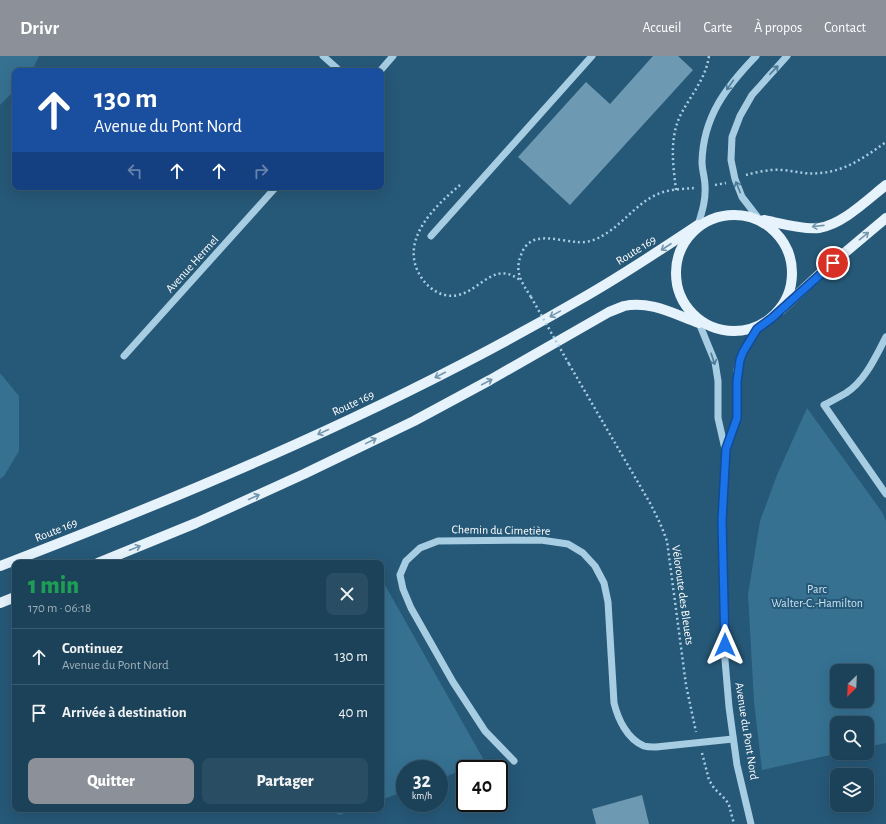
<!DOCTYPE html>
<html lang="fr">
<meta charset="utf-8">
<style>
:root{--surface:#1c4259;--page:#294d62;--text:#f1f3f6;--muted:#a0b0ba;--line:#3a5b6f;--accent:#8c9099}
body{margin:0;font-family:"Alegreya Sans",sans-serif;background:var(--page);color:var(--text);height:100vh;display:flex;flex-direction:column;font-size:15px;white-space:nowrap}
*{box-sizing:border-box;margin:0}
p{font-size:13px;color:var(--muted)}
.icon{flex:none;width:22px;height:22px;fill:none;stroke:currentColor;stroke-width:2;stroke-linecap:round;stroke-linejoin:round}
.map{position:relative;flex:1;overflow:hidden}
.side{position:absolute;left:12px;top:504px;width:372px;height:252px;display:flex;flex-direction:column;background:var(--surface);border-radius:8px;box-shadow:0 4px 16px #0002,0 0 0 1px var(--line)}
.side>*{flex:none}
.guide{position:absolute;left:12px;top:12px;width:372px;height:122px;border-radius:8px;box-shadow:0 4px 16px #0002,0 0 0 1px var(--line);background:#1a4fa0;color:#fff;overflow:hidden}
.needle{width:26px;rotate:204deg}
.controls{position:absolute;left:830px;top:608px;display:grid;gap:8px}
.controls a{display:grid;place-items:center;width:44px;height:44px;border-radius:8px;background:var(--surface);box-shadow:0 4px 16px #0002,0 0 0 1px var(--line);font-size:20px}
.speed{position:absolute;left:396px;top:704px;display:flex;gap:8px;font-size:20px;font-weight:700;text-align:center}
.speed>*{display:grid;place-content:center;width:52px;height:52px;border-radius:50%;background:var(--surface);box-shadow:0 4px 16px #0002,0 0 0 1px var(--line);line-height:1}
.speed small{font-size:10px;font-weight:400}
.speed .limit{border:2px solid #111;border-radius:6px;background:#fff;color:#111}
.pin{position:absolute;display:grid;place-items:center;width:34px;height:34px;color:#fff;margin:-17px;border:2px solid #fff;border-radius:50%;box-shadow:0 1px 4px #0007}
.me{position:absolute;width:44px;margin:-22px;rotate:0deg;stroke-linejoin:round;filter:drop-shadow(0 0 3px #0008)}
.turn{display:flex;align-items:center;gap:14px;height:84px;padding:0 16px;font-size:18px}
.turn .icon{width:52px;height:52px;stroke-width:2.5}
.turn b{display:block;font-size:28px;line-height:34px}
.lanes{display:flex;align-items:center;height:38px;padding:0 16px;background:#0003;justify-content:center;gap:20px;direction:ltr}
.lanes .off{opacity:.35}
.round{display:grid;place-items:center;flex:none;width:42px;height:42px;border-radius:8px;background:var(--page)}
.head{display:flex;align-items:center;justify-content:space-between;height:68px;padding:0 16px}
h1{font-size:24px;font-weight:800;line-height:30px;color:#1e9e55}
.button{display:flex;gap:8px;margin-top:auto;padding:8px 16px}
.button a{flex:1;height:46px;border-radius:8px;background:var(--accent);color:#fff;font-size:16px;font-weight:800;line-height:46px;text-align:center}
.button a+a{background:var(--page);color:var(--text)}
ul{padding:0;list-style:none}
li{display:flex;align-items:center;gap:12px;height:56px;padding:0 16px;border-top:1px solid var(--line)}
li div{flex:1}
li b{display:block;font-size:15px}
li em{font-style:normal}
header{display:flex;align-items:center;gap:24px;box-sizing:border-box;height:56px;padding:0 20px;background:var(--accent);color:#fff}
header strong{font-size:19px}
nav{display:flex;gap:22px;margin-inline-start:auto;font-size:14px}
.map>svg:first-child{display:block}
.green{fill:#367192;fill-rule:evenodd}
.building{fill:#6e99b2}
.lines{fill:none;stroke-linecap:round;stroke-linejoin:round}
.path{stroke:#a7cde3;stroke-width:2.5;stroke-dasharray:2 3;stroke-linecap:butt}
.minor{stroke:#a7cde3;stroke-width:7}
.major{stroke:#e6f2fc;stroke-width:10}
.path-bridge{stroke:#a7cde3;stroke-width:2.5;stroke-dasharray:2 3;stroke-linecap:butt}
.oneway{stroke:#4d7b97}
.oneway2{stroke:#7396ac}
.route-casing{stroke:#114b97;stroke-width:10}
.route{stroke:#1a73e8;stroke-width:7}
.labels{text-anchor:middle;stroke-width:4;stroke-linejoin:round;paint-order:stroke}
.street-label{font-size:12px;fill:#fff;stroke:#265877}
.park-label{font-size:12px;fill:#c9e3f2;stroke:#265877}
</style>
<header>
<strong>Drivr</strong>
<nav><a>Accueil</a><a>Carte</a><a>À propos</a><a>Contact</a></nav>
</header>
<div class="map">
<svg width="886" height="768" viewBox="0 0 886 768">
<rect width="100%" height="100%" fill="#265877"/>
<g class="green">
<path d="M0 0H39L32 15H15V34L0 49Z"/>
<path d="M0 317 19 340V395L4 420 0 423Z"/>
<path d="M807 352 882 456 886 465V687L867 691V667H837V697H839L762 714 754 646 748 538 760 465 777 419ZM837 615H867V645H837Z"/>
<path d="M381 522 485 706 439 723V713H405V735L381 744Z"/>
<path d="M330 753H357L339 759Z"/>
</g>
<g class="building">
<path d="M653 0H678L693 14 570 149 518 101 586 26 610 48Z"/>
<path d="M642 739 649 768H596L592 753Z"/>
</g>
<g class="lines">
<g class="path">
<path d="M746 119C757 116 770 113 782 114 795 115 807 119 820 117 846 115 865 101 886 86"/>
<path d="M460 129C434 151 398 185 421 221 426 229 435 237 445 239 477 246 489 201 520 224"/>
<path d="M715 129 726 127"/>
<path d="M676 134C673 108 669 82 681 58 691 39 706 22 709 0"/>
<path d="M531 241C522 227 514 216 521 199 530 173 557 185 577 186 584 187 594 185 600 181 622 170 636 147 658 138 669 133 683 133 694 132"/>
<path d="M569 308 650 447 660 467 667 485 686 629 696 676"/>
<path d="M702 697 709 724 714 732 726 744 729 749 734 768"/>
</g>
<g class="minor">
<path d="M323 0 340 15"/>
<path d="M380 15 393 0"/>
<path d="M759 163 742 141 735 123 731 104 732 81 740 60 752 39 787 0"/>
<path d="M698 169C702 156 706 144 705 130 705 122 702 114 702 106 703 61 726 31 756 0"/>
<path d="M431 180 592 0"/>
<path d="M699 267 715 306 718 325V362L725 393 722 465 725 604 729 651 737 709 751 768"/>
<path d="M886 281C876 300 865 325 846 337 839 341 832 345 824 349L886 438"/>
<path d="M124 300 276 131"/>
<path d="M726 393 737 361V314L739 304 743 296 757 273"/>
<path d="M514 705 485 675 453 626 411 552 403 533 400 519 406 505 420 492 438 485 541 484 568 488 583 497 595 510 604 527 608 546 614 647C618 663 627 683 644 690 647 691 653 691 656 691L733 683"/>
</g>
<g class="major">
<circle cx="734" cy="217" r="58"/>
<path d="M764 164C779 167 803 174 819 172 843 168 867 144 886 129"/>
<path d="M781 254 823 215 886 162"/>
<path d="M98 507 196 467 304 418 414 365 490 324 609 256C614 254 619 252 624 250 650 244 676 259 699 267"/>
<path d="M0 510C199 434 395 351 579 244 620 221 659 195 698 169"/>
<path d="M0 547 15 541"/>
</g>
<path class="path-bridge" d="M531 241 569 308"/>
</g>
<defs><path id="oneway-shaft" d="M-6 0H5M1.5-3L5.5 0L1.5 3" fill="none" stroke-width="1.6" stroke-linecap="round" stroke-linejoin="round"/></defs>
<g class="oneway">
<use href="#oneway-shaft" transform="translate(774 14) rotate(-46)"/>
<use href="#oneway-shaft" transform="translate(730 29) rotate(125)"/>
<use href="#oneway-shaft" transform="translate(738 131) rotate(-112)"/>
<use href="#oneway-shaft" transform="translate(713 303) rotate(72)"/>
</g>
<g class="oneway2">
<use href="#oneway-shaft" transform="translate(818 170) rotate(174)"/>
<use href="#oneway-shaft" transform="translate(864 180) rotate(-39)"/>
<use href="#oneway-shaft" transform="translate(666 191) rotate(147)"/>
<use href="#oneway-shaft" transform="translate(555 258) rotate(151)"/>
<use href="#oneway-shaft" transform="translate(440 319) rotate(153)"/>
<use href="#oneway-shaft" transform="translate(487 326) rotate(-28)"/>
<use href="#oneway-shaft" transform="translate(323 376) rotate(155)"/>
<use href="#oneway-shaft" transform="translate(371 385) rotate(-26)"/>
<use href="#oneway-shaft" transform="translate(254 441) rotate(-24)"/>
<use href="#oneway-shaft" transform="translate(135 492) rotate(-22)"/>
</g>
<g class="lines">
<defs>
<path id="route" d="M725 589 722 465 726 393 737 362V325L740 304 743 296 757 273 772 262 833 207"/>
</defs>
<use href="#route" class="route-casing"/>
<use href="#route" class="route"/>
</g>
<g class="labels">
<g class="street-label">
<text transform="translate(636 194) rotate(-32)" y="4">Route 169</text>
<text transform="translate(192 208) rotate(-48)" y="4">Avenue Hermel</text>
<text transform="translate(353 347) rotate(-25)" y="4">Route 169</text>
<text transform="translate(56 474) rotate(-22)" y="4">Route 169</text>
<text transform="translate(501 474) rotate(1)" y="4">Chemin du Cimetière</text>
<text transform="translate(683 539) rotate(82)" y="4">Véloroute des Bleuets</text>
<text transform="translate(747 675) rotate(81)" y="4">Avenue du Pont Nord</text>
</g>
<g class="park-label">
<text x="817" y="537">Parc<tspan x="817" dy="14">Walter-C.-Hamilton</tspan></text>
</g>
</g>
</svg>
<div class="controls">
<a><svg class="needle" viewBox="-14 -14 28 28"><path d="M0-13l5 13h-10z" fill="#e53935"/><path d="M0 13l5-13h-10z" fill="#a0b0ba"/></svg></a>
<a><svg class="icon" aria-label="search" viewBox="0 0 24 24"><circle cx="10" cy="10" r="6"/><path d="M15 15l6 6"/></svg></a>
<a><svg class="icon" aria-label="layers" viewBox="0 0 24 24"><path d="M12 4l9 5-9 5-9-5zM3 14l9 5 9-5"/></svg></a>
</div>
<div class="speed"><div>32<small>km/h</small></div><div class="limit">40</div></div>
<div class="pin" style="left:833px;top:207px;background:#d93025"><svg class="icon" aria-label="arrive" viewBox="0 0 24 24"><path d="M6 21V4h12l-3 4 3 4H6"/></svg></div>
<svg class="me" style="left:725px;top:589px" viewBox="-20 -20 40 40"><path d="M0-17L14 15 0 8-14 15z" fill="#1a73e8" stroke="#fff" stroke-width="4"/></svg>
<div class="guide">
<div class="turn"><svg class="icon" aria-label="ahead" viewBox="0 0 24 24"><path d="M12 20V5M6 11l6-6 6 6"/></svg><div><b>130 m</b>Avenue du Pont Nord</div></div>
<div class="lanes"><svg class="icon off" aria-label="left" viewBox="0 0 24 24"><path d="M17 20v-9H6M10 6l-5 5 5 5"/></svg><svg class="icon" aria-label="ahead" viewBox="0 0 24 24"><path d="M12 20V5M6 11l6-6 6 6"/></svg><svg class="icon" aria-label="ahead" viewBox="0 0 24 24"><path d="M12 20V5M6 11l6-6 6 6"/></svg><svg class="icon off" aria-label="right" viewBox="0 0 24 24"><path d="M7 20v-9h11M14 6l5 5-5 5"/></svg></div>
</div>
<section class="side">
<div class="head"><div><h1>1 min</h1><p>170 m · 06:18</p></div><a class="round"><svg class="icon" aria-label="close" viewBox="0 0 24 24"><path d="M6 6l12 12M18 6L6 18"/></svg></a></div>
<ul>
<li><svg class="icon" aria-label="ahead" viewBox="0 0 24 24"><path d="M12 20V5M6 11l6-6 6 6"/></svg><div><b>Continuez</b><p>Avenue du Pont Nord</p></div><em>130 m</em></li>
<li><svg class="icon" aria-label="arrive" viewBox="0 0 24 24"><path d="M6 21V4h12l-3 4 3 4H6"/></svg><div><b>Arrivée à destination</b></div><em>40 m</em></li>
</ul>
<div class="button"><a>Quitter</a><a>Partager</a></div>
</section>
</div>
